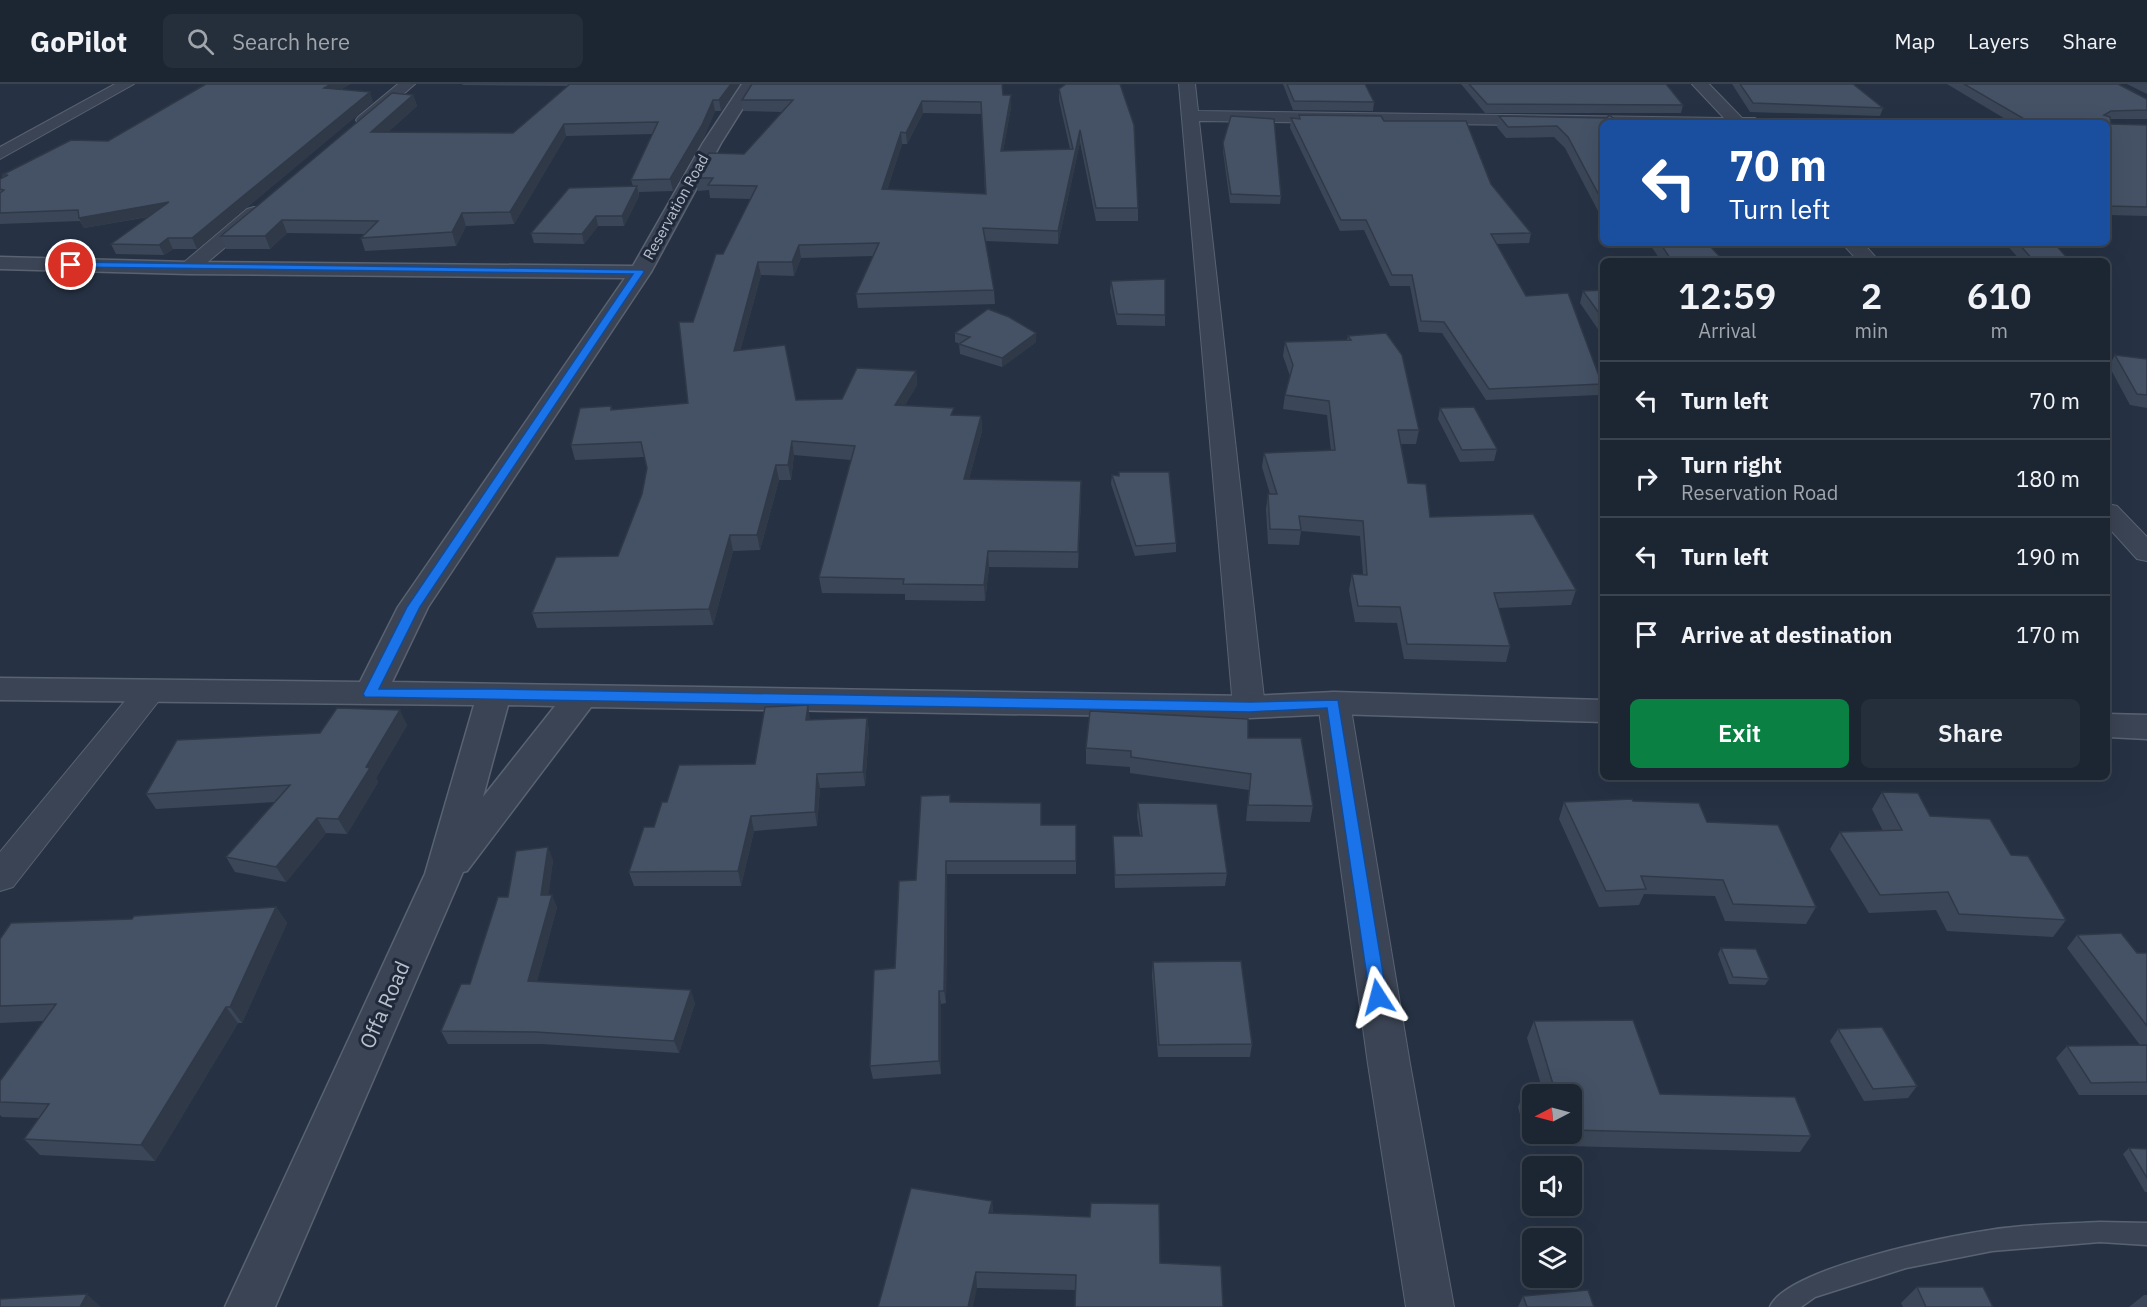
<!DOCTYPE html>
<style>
:root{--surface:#1c2633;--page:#252e3b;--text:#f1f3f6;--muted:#a0a5ac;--line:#3a434e;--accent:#0b8043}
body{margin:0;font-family:"IBM Plex Sans",sans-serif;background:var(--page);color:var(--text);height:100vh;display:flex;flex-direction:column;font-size:22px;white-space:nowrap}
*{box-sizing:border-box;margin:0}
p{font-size:20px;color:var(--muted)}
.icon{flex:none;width:33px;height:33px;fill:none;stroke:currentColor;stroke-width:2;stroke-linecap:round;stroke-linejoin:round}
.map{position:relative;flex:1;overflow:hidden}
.details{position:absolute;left:1600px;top:174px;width:510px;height:522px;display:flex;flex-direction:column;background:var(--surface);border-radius:9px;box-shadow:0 6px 24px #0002,0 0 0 2px var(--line)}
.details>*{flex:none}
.banner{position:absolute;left:1600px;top:36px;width:510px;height:126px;border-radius:9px;box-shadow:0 6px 24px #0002,0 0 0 2px var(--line);background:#1a4fa0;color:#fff;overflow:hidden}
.needle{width:39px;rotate:264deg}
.buttons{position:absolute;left:1522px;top:1000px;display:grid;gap:12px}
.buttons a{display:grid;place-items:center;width:60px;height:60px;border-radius:9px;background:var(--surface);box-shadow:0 6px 24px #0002,0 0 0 2px var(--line);font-size:30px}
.pin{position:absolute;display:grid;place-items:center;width:51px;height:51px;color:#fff;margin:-26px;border:3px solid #fff;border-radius:50%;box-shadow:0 2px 6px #0007}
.me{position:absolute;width:66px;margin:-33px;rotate:351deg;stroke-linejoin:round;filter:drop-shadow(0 0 4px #0008)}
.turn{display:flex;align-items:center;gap:21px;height:126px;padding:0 30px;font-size:27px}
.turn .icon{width:78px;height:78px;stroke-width:2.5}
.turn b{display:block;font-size:42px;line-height:51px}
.eta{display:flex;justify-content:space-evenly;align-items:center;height:102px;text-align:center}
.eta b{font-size:36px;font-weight:600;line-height:42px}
.cta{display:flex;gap:12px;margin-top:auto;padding:12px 30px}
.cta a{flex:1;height:69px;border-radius:9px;background:var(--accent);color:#fff;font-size:24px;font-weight:600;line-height:69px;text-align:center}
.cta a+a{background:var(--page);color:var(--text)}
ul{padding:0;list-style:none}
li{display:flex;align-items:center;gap:18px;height:78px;padding:0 30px;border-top:2px solid var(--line)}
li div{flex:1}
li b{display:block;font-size:22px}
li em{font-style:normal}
header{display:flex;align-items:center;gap:36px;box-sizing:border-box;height:84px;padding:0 30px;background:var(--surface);border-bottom:2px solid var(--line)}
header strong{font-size:28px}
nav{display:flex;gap:33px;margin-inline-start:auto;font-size:21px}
.search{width:420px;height:54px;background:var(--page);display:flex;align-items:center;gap:15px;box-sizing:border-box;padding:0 21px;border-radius:9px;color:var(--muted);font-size:22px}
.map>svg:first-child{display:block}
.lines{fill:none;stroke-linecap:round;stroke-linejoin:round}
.service-casing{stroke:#596271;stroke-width:3}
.minor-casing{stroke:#596271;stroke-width:2}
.tertiary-casing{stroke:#596271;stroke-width:3}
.service{fill:#3b4454;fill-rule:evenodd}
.minor{fill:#3b4454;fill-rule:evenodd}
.tertiary{fill:#3b4454;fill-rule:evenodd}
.wall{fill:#3b4758;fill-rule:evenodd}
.shaded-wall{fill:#303947}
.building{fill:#455266;stroke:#303947;stroke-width:1.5;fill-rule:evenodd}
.route{fill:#1a73e8;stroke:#114b97;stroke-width:1.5}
.labels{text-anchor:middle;stroke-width:6;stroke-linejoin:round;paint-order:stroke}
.far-street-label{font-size:15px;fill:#b8c0cd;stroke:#1f2939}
.near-street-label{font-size:21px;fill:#b8c0cd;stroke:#1f2939}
</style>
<header>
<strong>GoPilot</strong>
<div class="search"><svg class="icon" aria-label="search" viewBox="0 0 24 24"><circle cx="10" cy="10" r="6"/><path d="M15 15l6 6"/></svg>Search here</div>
<nav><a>Map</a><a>Layers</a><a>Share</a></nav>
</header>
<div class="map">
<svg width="2147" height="1223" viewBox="0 0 2147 1223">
<rect width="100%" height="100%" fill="#263244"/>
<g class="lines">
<defs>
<path id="service" d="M2100 1138 2147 1139V1161L2100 1158 1992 1167 1906 1184 1815 1213 1801 1223H1770C1786 1184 1948 1152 1990 1146 2026 1140 2064 1140 2100 1138Z"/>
<g id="minor">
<path d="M115 0H134L0 75V63Z"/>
<path d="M398 0H415L370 39H358L356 36 358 33Z"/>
<path d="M1179 0H1195L1198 27 1724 34 1692 0H1709L1742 34H1755L1763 39H1604V42L1199 37 1265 623 1260 631 1249 634 1238 631 1233 623Z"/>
<path d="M254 123 261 125 263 129 261 133 196 188H182L179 184 182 180 247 125Z"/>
<path d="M1842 159H1863L1879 177H1858Z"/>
<path d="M2108 420 2117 422 2147 453V477L2137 475 2108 443Z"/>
<path d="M150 597 161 600 166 607 161 614 13 803 0 807V768L139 600Z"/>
<path d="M1334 608 1345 611 1350 619 1410 980 1454 1223H1406L1368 980 1318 619 1323 611Z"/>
</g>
<g id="tertiary">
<path d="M742 0H758L721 59 651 188 428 523 392 598 1249 612 1334 608 1604 616V638L1334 630 1249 634 591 623 467 787 463 788 275 1223H225L425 790 474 621 0 616V594L360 598 398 523 625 194 189 190 0 185V173L189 178 633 182 703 59ZM508 621 555 622 483 713Z"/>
<path d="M2108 630 2147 631V655L2108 653Z"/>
</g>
</defs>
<use href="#service" class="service-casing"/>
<use href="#minor" class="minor-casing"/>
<use href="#tertiary" class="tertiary-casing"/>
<use href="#service" class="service"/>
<use href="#minor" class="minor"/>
<use href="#tertiary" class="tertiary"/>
</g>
<g class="wall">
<path d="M206 0H350L340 6 373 18 197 165H173L164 171 116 170 111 160 148 133 84 144 80 137 0 140V95L3 94 2 91 108 57Z"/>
<path d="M462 0H740L721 27H715L704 53 673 107 639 108V112L624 142H598L584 160 534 159 531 149 633 102 631 96 653 50 566 52 514 140 466 142 456 162 365 167 361 154 364 150 287 149 270 165H226L221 152 413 11 417 22 388 48 513 49 568 2 463 1Z"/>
<path d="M1283 0H1365L1374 18 1373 27 1293 26Z"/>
<path d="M1461 0H1666L1683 21 1681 29H1485Z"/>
<path d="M1732 0H1853L1883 24 1880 32 1750 28Z"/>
<path d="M1947 0H2118L2147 15V35H2110L2111 40 2147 41V132L2108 131V39H2012Z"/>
<path d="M2127 0H2147V10Z"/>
<path d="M1059 5 1138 124V137H1096L1080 58 1058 160 985 157 994 206 995 220 858 224 856 210 873 172 801 174 794 192 761 191 740 267 796 316 842 315 916 287 917 301 905 321 954 331 981 332 982 347 969 395 1081 412 1078 484 989 483 985 517 905 516V510L822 509 819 493 851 376 794 371 791 396H779L760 466 733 467 713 541 537 544 532 529 618 472 642 410 647 384 644 373 575 376 571 361 611 322 613 326 688 319 693 238 723 170 751 115 710 114 709 106 698 107 695 94 744 70 783 28 743 27 742 16 1011 11V23L1003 67 1070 65 1059 16ZM923 29 982 30 985 110 887 106 902 60H907Z"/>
<path d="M1299 31 1384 37 1491 100 1531 149 1529 159 1497 160 1526 212 1602 300 1598 311 1486 316 1442 249 1419 248 1410 202H1390L1364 146 1340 147 1290 44 1291 34 1298 35Z"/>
<path d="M1499 32 1604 39V127H1598L1565 64 1554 53 1506 54 1497 43Z"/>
<path d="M1223 59 1281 112 1280 120 1230 119 1223 67Z"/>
<path d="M1649 159H1707L1724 177H1661Z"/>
<path d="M2005 159H2054L2070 177H2021Z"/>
<path d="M1111 197 1165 231V242L1117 241 1110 208Z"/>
<path d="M1604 206V254L1580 219 1583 207Z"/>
<path d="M955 249 1036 258 1002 283 960 270 959 260H960L955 258Z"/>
<path d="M1348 252 1419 346 1416 360H1401L1408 399 1430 433 1576 506 1571 521 1498 524 1510 562 1506 578 1404 575 1397 539 1355 538 1349 506 1352 490H1363L1360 452 1301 447 1299 461 1268 460 1266 425 1268 410H1270L1262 383 1264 369 1331 367 1327 331 1283 325 1285 311 1290 292 1283 272 1285 258 1347 256Z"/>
<path d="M2115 271 2147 275V324L2130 321 2109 282Z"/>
<path d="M1440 324 1497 365 1494 377 1460 378 1438 335Z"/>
<path d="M1112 391 1118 392 1176 459V468L1135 472 1111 400Z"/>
<path d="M867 634 869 648 865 702 820 704 817 742 754 747 741 802H634L629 788 654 743 755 680 810 636Z"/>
<path d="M407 641 376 694 378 698 347 750 326 749 286 798 235 788 226 773 276 718 156 725 146 710 320 649Z"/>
<path d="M1248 654 1313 722 1310 738 1246 737 1249 706 1130 689V683L1086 680V664Z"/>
<path d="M1882 708 2011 771 2066 836 2053 853 1947 847 1936 826 1869 829 1830 765 1840 748 1883 747 1872 725Z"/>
<path d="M1633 717 1707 738 1816 823 1806 840 1725 837 1715 812 1644 810 1639 821 1599 823 1559 735 1564 718Z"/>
<path d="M951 718 1041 741H1076V790H947L946 919 941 920V990L873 995 870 982 916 796Z"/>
<path d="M1138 719 1227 789 1225 802 1115 804 1113 752H1140L1137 732Z"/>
<path d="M553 776 548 811 557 823 537 897 695 919 679 969 542 960H448L441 947 470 900 508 813Z"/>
<path d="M276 823 287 839 242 939H238L155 1077 40 1071 24 1055 39 1034 2 1033 0 1031V997L43 937 0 939V855L132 835Z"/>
<path d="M2077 851 2137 869H2147V1011H2079L2056 974 2067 962 2140 961 2067 864Z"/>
<path d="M1721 864 1769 895 1765 901 1729 900 1718 870Z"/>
<path d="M1153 878 1252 960 1250 973H1158L1152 891Z"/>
<path d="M1534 937 1660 1010 1811 1052 1800 1068 1528 1061 1518 1023 1525 1006 1543 1007 1527 954ZM1533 1011H1572V1050H1533Z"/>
<path d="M1838 945 1917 1002 1908 1014 1864 1017 1830 957Z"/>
<path d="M2129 1064 2147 1065V1108H2145L2123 1070Z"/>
<path d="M992 1117 993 1130 1090 1133 1159 1120 1075 1206 977 1204 878 1223Z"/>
<path d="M1917 1203 1993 1223H1903L1901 1219Z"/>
<path d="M2144 1211H2147V1223H2129Z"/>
<path d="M1523 1212 1594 1223H1518Z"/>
</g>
<g class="shaded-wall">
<path d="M331 0H350L327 13 324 4Z"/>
<path d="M731 0H740L721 27 719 16Z"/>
<path d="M370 8 373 18 197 165 192 154Z"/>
<path d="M413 11 417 22 375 60 371 48Z"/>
<path d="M1011 11V23L1001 79V67Z"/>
<path d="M713 16 715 27 704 53 673 107 670 95Z"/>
<path d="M922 17 923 29 907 60 906 49Z"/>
<path d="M564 40 566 52 514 140 510 128Z"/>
<path d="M1080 46V58L1058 160V147Z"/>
<path d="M901 48 902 60 883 118 882 105Z"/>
<path d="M637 102 639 112 624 142 622 132Z"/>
<path d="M169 118 174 128 84 144 79 134Z"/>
<path d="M462 129 466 142 456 162 452 148Z"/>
<path d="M596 132 598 142 584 160 582 150Z"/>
<path d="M282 136 287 149 270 165 265 152Z"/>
<path d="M168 154 173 165 164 171 159 161Z"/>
<path d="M799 161 801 174 794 192 792 178Z"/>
<path d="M758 178 761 191 736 282 734 267Z"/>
<path d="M1036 249V258L1002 283V274Z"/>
<path d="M916 287 917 301 897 335 895 321Z"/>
<path d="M981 332 982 347 965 410 964 395Z"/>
<path d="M792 357 794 371 791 396 788 381Z"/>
<path d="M776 381 779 396 760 466 757 451Z"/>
<path d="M730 451 733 467 713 541 709 525Z"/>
<path d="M988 467 989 483 985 517 984 501Z"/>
<path d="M808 621 810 635 809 651 806 636Z"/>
<path d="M400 626 407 641 376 694 378 698 347 750 338 735 366 683Z"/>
<path d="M867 634 869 648 865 702 863 688Z"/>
<path d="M817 690 820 704 817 742 815 728Z"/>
<path d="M751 732 754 747 741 802 738 787Z"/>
<path d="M317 734 326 749 286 798 276 783Z"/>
<path d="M548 763 553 776 547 824 541 811Z"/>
<path d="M946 777 947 790 946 919 944 907Z"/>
<path d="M552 811 557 823 534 909 528 897Z"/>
<path d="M276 823 287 839 242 939 230 923Z"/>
<path d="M691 906 695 919 679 969 674 957Z"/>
<path d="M939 907 941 920V990L939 977Z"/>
<path d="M226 923 238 939 155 1077 141 1061Z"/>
<path d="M992 1117 993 1133 989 1129Z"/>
<path d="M976 1188 977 1204 973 1223H968Z"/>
<path d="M87 1210 101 1223H80Z"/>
</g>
<g class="building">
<path d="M206 0H331L324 4 370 8 192 154H168L159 161 111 160 169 118 79 134 78 126 0 129V109L4 106 0 105V95L8 91H2L71 56 108 57Z"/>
<path d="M570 0H731L719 16H713L702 41 670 95 631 96 658 38 564 40 510 128 462 129 452 148 361 154 378 137 282 136 265 152H221L392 9 413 11 371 48 513 49Z"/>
<path d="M752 0H1002L1003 11H1011L1001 67 1073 65 1059 5 1066 0H1120L1134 41 1138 124H1096L1080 46 1058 147 983 144 994 206 856 210 879 159 799 161 792 178H758L734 267 785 261 796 316 842 315 857 284 916 287 895 321 954 324 951 331 981 332 964 395 1081 397 1078 468 988 467 984 501 903 500 904 495 819 493 855 362 792 357 788 381H776L757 451H730L709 525 532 529 556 473 618 472 642 410 647 384 641 358 571 361 580 324 611 322V326L688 319 679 238H693L716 170H723L757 102 708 101 713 94H695L709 69 744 70 793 16H742ZM922 17 981 18 986 110 882 105 901 48 906 49Z"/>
<path d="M1287 0H1365L1374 18 1294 17Z"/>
<path d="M1469 0H1666L1683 21 1487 20Z"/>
<path d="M1740 0H1853L1883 24 1753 19Z"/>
<path d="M1964 0H2118L2147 15V26L2111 27 2104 31 2110 33 2111 40 2147 41V123L2108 122V39H2031Z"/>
<path d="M1299 31 1381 32 1384 37H1466L1491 100 1531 149 1491 150 1526 212 1568 209 1602 300 1489 305 1444 238 1421 237 1412 191H1392L1366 136H1341L1291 34 1300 35Z"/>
<path d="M1609 31 1620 39H1604V115H1601L1568 53 1557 42 1508 43 1499 32 1607 34Z"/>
<path d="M1231 32 1274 35 1281 112 1231 110 1223 59Z"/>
<path d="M637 102 622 132H596L582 150 531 149 569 104Z"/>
<path d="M1660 159H1707L1724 177H1672Z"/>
<path d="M2018 159H2054L2070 177H2034Z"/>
<path d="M1165 195V231L1117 230 1111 197Z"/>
<path d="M1604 206V236L1583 207Z"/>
<path d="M988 225 1009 233 1036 249 1002 274 959 260 970 253 955 249Z"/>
<path d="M1386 249 1402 271 1419 346H1398L1408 399 1426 400 1430 433 1533 430 1576 506 1494 509 1510 562 1407 560 1400 523 1358 522 1352 490 1367 491 1363 437 1299 432 1301 446 1270 445 1268 410H1277L1264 369 1335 366 1329 317 1285 311 1293 281 1285 258 1351 256 1348 252Z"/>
<path d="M2115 271 2147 275V311L2137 310Z"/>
<path d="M1474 323 1497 365 1462 366 1440 324Z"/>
<path d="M1119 388H1169L1176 459 1136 462 1112 391 1119 392Z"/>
<path d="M808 621 806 636 867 634 863 688 817 690 815 728 751 732 738 787 629 788 644 743H654L662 718H667L679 681 755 680 765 623Z"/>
<path d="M337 624 400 626 366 683 370 684 338 735 317 734 276 783 226 773 290 701 146 710 177 656 320 649Z"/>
<path d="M1090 627 1248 635V654H1301L1313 722 1248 721 1251 690 1131 673V667L1086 664Z"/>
<path d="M1882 708 1918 709 1930 732 1990 735 2011 771 2028 772 2066 836 1959 830 1948 808 1880 811 1840 748 1902 746Z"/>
<path d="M950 711V718L1041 719V741H1076V777H946L944 907H939V977L870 982 874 886 895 884 899 797 916 796 921 712Z"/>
<path d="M1632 715 1633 717 1699 719 1707 738 1778 741 1816 823 1733 820 1723 796 1641 792 1646 805 1606 807 1564 718Z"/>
<path d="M1138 719 1217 720 1227 789 1115 791 1113 752H1142Z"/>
<path d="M548 763 541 811H552L528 897 691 906 674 957 536 948 441 947 461 900H470L498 813H508L516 767Z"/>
<path d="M276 823 230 923H226L141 1061 24 1055 49 1020 0 1018V997L56 920 0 922V855L11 839 132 835 134 832Z"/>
<path d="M2121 849 2137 869H2147V942L2077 851Z"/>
<path d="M1721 864 1756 865 1769 895 1733 893Z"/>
<path d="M1241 877 1252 960 1159 961 1153 878Z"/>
<path d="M1633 936 1660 1010 1795 1013 1811 1052 1572 1046V1011H1533V1038L1525 1006 1555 1007 1534 937Z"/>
<path d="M1882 943 1917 1002 1873 1005 1838 945Z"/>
<path d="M2147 961V998L2091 999 2067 962Z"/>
<path d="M2129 1064 2147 1065V1094Z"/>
<path d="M911 1104 992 1117 989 1129 1090 1133 1091 1119 1159 1120 1160 1179 1221 1182 1223 1223H1075L1076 1191 976 1188 968 1223H878Z"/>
<path d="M1917 1203H1983L1993 1223H1926Z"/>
<path d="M1588 1206 1594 1223H1527L1523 1212Z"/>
<path d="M87 1210 80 1223H0V1215Z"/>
</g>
<path class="route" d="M71 178 643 186 644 188 420 523 379 605H494L1250 618 1338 616 1387 913 1384 918 1378 920 1372 918 1370 913 1327 624 1250 628 365 613 363 610 407 523 633 190 68 183 66 181Z"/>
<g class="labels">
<g class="far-street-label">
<text transform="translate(676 123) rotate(-61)" y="5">Reservation Road</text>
</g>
<g class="near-street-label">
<text transform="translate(385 921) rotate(-66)" y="7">Offa Road</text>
</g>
</g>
</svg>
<div class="buttons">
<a><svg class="needle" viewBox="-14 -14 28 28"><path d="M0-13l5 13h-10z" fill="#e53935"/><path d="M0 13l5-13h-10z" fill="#a0a5ac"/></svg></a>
<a><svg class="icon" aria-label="sound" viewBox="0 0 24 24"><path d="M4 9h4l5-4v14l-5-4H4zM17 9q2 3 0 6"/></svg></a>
<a><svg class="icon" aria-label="layers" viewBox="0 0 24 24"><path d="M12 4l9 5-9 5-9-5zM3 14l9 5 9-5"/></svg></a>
</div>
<div class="pin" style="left:71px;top:181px;background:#d93025"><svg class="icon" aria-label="arrive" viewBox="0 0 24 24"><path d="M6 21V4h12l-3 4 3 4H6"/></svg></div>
<svg class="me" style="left:1378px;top:913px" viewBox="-20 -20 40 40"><path d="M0-17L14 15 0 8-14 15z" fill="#1a73e8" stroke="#fff" stroke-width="4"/></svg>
<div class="banner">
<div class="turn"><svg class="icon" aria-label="left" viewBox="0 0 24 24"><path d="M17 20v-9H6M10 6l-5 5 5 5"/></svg><div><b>70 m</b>Turn left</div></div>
</div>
<section class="details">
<div class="eta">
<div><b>12:59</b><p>Arrival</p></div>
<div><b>2</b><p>min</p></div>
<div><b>610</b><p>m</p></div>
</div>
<ul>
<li><svg class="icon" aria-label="left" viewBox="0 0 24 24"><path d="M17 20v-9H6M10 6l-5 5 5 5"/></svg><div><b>Turn left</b></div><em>70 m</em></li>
<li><svg class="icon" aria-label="right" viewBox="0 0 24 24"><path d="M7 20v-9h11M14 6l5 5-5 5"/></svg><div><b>Turn right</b><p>Reservation Road</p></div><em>180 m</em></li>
<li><svg class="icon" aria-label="left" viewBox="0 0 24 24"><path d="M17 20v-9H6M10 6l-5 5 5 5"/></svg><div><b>Turn left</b></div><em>190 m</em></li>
<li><svg class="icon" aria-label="arrive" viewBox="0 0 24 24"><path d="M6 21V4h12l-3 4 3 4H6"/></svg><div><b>Arrive at destination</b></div><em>170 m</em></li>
</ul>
<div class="cta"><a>Exit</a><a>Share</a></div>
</section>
</div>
